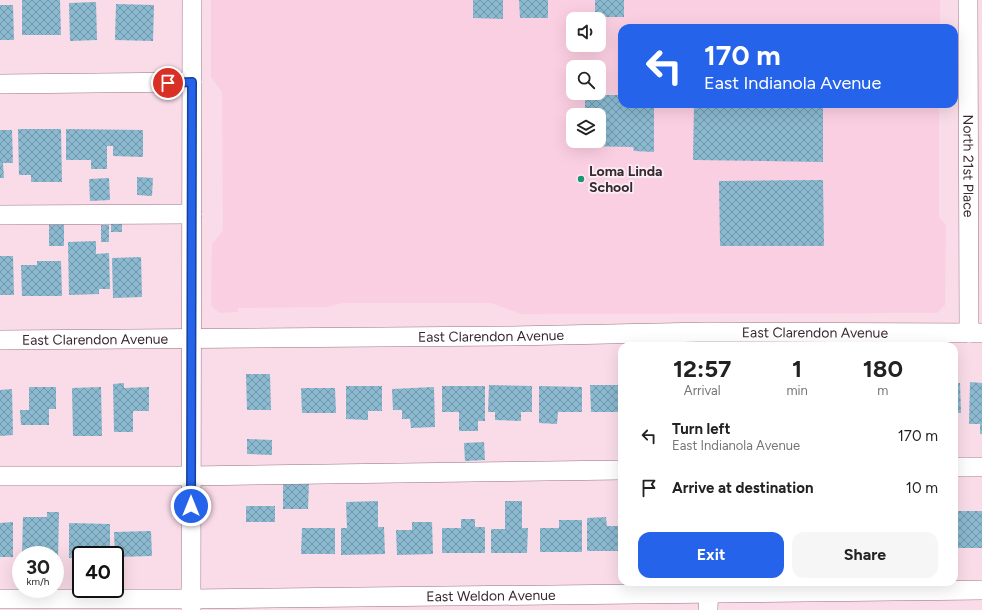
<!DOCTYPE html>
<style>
:root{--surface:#fff;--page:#f6f6f6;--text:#222;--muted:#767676;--accent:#2563eb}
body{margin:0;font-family:Figtree,sans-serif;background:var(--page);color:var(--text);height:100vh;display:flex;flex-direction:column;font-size:15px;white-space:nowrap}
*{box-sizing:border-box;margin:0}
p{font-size:13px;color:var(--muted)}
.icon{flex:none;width:22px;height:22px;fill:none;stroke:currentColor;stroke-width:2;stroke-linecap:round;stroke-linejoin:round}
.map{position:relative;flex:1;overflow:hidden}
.details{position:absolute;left:618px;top:342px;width:340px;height:244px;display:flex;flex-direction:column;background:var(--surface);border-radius:12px;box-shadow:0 4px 16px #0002}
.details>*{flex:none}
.guide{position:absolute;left:618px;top:24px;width:340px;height:84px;border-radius:12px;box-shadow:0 4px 16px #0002;background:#2563eb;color:#fff;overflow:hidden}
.controls{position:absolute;left:566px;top:12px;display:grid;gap:8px}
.controls a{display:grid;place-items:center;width:40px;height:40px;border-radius:8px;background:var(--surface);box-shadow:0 4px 16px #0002;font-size:20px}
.speed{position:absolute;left:12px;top:546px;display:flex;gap:8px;font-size:20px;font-weight:700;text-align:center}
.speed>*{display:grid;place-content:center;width:52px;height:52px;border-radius:50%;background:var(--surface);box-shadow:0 4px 16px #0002;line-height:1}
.speed small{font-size:10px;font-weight:400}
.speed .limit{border:2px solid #111;border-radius:6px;background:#fff;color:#111}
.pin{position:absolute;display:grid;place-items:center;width:34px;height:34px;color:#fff;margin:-17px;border:2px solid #fff;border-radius:50%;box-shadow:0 1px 4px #0007}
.me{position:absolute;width:44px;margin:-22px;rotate:0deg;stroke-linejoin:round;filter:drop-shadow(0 0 3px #0008)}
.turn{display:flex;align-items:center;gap:14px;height:84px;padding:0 20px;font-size:18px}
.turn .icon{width:52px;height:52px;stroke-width:2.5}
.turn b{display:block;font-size:28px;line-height:34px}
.eta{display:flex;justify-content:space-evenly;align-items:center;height:68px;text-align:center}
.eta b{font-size:24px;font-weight:700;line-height:28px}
.cta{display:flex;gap:8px;margin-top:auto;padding:8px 20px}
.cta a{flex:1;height:46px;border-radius:12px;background:var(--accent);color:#fff;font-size:16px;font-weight:700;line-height:46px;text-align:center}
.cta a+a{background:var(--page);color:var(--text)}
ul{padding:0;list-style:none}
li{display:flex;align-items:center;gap:12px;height:52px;padding:0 20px}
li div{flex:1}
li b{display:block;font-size:15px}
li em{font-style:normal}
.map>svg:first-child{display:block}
.built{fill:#fbcfe2;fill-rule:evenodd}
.building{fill:url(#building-cross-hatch)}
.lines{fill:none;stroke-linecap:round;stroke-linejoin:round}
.minor-casing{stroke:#9b7083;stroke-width:20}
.minor{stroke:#fff;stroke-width:19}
.route-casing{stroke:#184099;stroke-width:10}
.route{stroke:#2563eb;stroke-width:7}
.poi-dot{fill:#1f9274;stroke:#f9eff3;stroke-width:1.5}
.labels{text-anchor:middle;stroke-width:3.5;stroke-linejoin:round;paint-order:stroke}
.street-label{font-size:14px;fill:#3a2830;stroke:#f9eff3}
.poi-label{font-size:14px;font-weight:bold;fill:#3a2830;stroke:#f9eff3;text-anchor:start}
</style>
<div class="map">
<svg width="982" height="610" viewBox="0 0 982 610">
<defs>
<pattern id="building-cross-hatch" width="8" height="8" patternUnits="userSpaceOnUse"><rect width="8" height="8" fill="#8ab9d0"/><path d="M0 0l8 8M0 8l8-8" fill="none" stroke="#7296a9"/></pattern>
</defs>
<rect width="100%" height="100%" fill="#f9dce8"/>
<path class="built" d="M211 0H940V28H622V104H939V217L946 225 945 305 937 313 521 314 491 303H344L325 307 238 308V312L219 313 211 305 212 244 223 230 222 92 211 77ZM573 19H599V45H573ZM573 67H599V93H573ZM573 115H599V141H573Z"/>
<g class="building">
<path d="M22 0H60L61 35H22Z"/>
<path d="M473 0H503V19L473 18Z"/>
<path d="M519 0H548V18H520Z"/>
<rect x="595" y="0" width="29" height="17"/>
<path d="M96 2 97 40 70 41 69 3Z"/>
<path d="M116 4 154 5 153 41 115 40Z"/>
<path d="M0 5H13L14 40H0Z"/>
<path d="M585 95H622V104H654V152L634 151 633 147 584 146V141H599V115H585Z"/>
<path d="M694 104H823V162L693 160Z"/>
<path d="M18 129H61L62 182H31V175H19Z"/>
<path d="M66 129 143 130V157L113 156V146H107V169H91V160H66Z"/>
<path d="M0 130H12L13 163H3L4 178H0Z"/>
<path d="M137 177 153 178 152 196 137 195Z"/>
<path d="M109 178 110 200 90 201 89 179Z"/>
<path d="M823 180 824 246H720L719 181Z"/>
<rect x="111" y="219" width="11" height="13"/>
<rect x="49" y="220" width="15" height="26"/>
<rect x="101" y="225" width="8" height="17"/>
<path d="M96 241V254L109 253 110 289H99V294L69 295 68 242Z"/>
<path d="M0 256H13L14 295H0Z"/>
<path d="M141 257 142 297 113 298 112 258Z"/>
<path d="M37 261H61L62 296H22L21 265H37Z"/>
<path d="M246 374H270L271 410H247Z"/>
<path d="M970 382 982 383V434H980V424H969Z"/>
<path d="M124 383V388L149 387V411H133V432H114L113 384Z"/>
<path d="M954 383H960L961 413H954Z"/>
<path d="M489 385 532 386V412H521V421L495 420V412H488Z"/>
<path d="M590 385H622V412H591Z"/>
<path d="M346 386H382V411H368V420L346 419Z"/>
<path d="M442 386H485V421H478V431H459V412H442Z"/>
<path d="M539 386 582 387V412H558L557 424 539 423Z"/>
<path d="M29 387H56V409H49V425H21L20 410H29Z"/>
<path d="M101 387 102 436H73L72 388Z"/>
<path d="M434 387 435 427 411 428 410 419H402V410H393L392 389Z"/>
<path d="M301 388H335L336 413H302Z"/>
<path d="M12 389 13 435 0 436V390Z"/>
<path d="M247 439 272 440V455L247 454Z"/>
<path d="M484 442 485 460 465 461 464 443Z"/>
<path d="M283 482H309L308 509H283Z"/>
<path d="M378 501V527H384L385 554 341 555V528H347L346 502Z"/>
<path d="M505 501H522V528H528L527 553H491V529H505Z"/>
<rect x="246" y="506" width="29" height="16"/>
<rect x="954" y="511" width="28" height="37"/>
<path d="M47 512H59L58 559H55V555H22L23 517H47Z"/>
<path d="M606 517 607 526H622V551H587V518Z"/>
<path d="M461 519H475V527H485V553H442V528H461Z"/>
<path d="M559 520H582V552H540V528H559Z"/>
<path d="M13 522V557H0V523Z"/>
<path d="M412 522H432L433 554 397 555 396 530H412Z"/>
<path d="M69 523 110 524V555H81V558H69Z"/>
<path d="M302 528H335V554H301Z"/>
<path d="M151 531 152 556 115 557 114 532Z"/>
</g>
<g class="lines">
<defs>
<g id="minor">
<path id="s1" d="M968 0 969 333"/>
<path d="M0 84 192 82"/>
<path d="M0 215 192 214"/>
<path id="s2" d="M0 340 512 336 707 332 982 333"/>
<path d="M954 467H982"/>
<path d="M0 476H191L622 470"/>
<path id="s3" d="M0 599H191L982 590"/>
<path d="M191 610 192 0"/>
<path d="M708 610 709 582"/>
</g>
</defs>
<use href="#minor" class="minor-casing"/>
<use href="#minor" class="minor"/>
</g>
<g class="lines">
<defs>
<path id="route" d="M168 83 192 82 191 506"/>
</defs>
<use href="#route" class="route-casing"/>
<use href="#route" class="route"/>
</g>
<circle class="poi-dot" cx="581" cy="179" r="4"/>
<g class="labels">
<g class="street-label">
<text dy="5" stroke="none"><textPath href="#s1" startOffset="166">North 21st Place</textPath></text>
<text dy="5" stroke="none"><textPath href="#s2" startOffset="815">East Clarendon Avenue</textPath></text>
<text dy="5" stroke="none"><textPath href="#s2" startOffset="491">East Clarendon Avenue</textPath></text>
<text dy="5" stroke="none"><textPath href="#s2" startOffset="95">East Clarendon Avenue</textPath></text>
<text dy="5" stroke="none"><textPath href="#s3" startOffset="491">East Weldon Avenue</textPath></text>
</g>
<g class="poi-label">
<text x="589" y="176">Loma Linda<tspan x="589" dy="16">School</tspan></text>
</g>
</g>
</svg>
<div class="controls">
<a><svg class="icon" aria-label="sound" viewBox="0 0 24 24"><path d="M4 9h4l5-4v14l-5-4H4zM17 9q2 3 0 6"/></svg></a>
<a><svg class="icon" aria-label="search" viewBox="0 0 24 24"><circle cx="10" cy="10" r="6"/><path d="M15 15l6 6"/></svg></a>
<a><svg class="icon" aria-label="layers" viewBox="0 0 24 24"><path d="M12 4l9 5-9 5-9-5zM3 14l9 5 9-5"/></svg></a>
</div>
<div class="speed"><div>30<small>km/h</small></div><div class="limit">40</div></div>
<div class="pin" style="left:168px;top:83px;background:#d93025"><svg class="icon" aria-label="arrive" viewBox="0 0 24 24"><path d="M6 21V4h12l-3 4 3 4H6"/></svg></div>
<svg class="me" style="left:191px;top:506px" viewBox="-20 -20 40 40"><circle r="17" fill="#2563eb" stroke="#fff" stroke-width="3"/><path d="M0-11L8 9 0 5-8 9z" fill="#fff"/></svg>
<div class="guide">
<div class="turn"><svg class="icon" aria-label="left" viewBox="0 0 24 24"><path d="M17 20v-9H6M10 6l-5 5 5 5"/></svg><div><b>170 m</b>East Indianola Avenue</div></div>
</div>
<section class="details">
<div class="eta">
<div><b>12:57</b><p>Arrival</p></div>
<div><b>1</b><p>min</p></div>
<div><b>180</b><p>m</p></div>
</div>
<ul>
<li><svg class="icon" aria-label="left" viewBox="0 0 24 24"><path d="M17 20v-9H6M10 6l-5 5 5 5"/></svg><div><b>Turn left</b><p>East Indianola Avenue</p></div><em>170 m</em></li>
<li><svg class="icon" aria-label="arrive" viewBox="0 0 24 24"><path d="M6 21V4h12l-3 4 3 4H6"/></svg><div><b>Arrive at destination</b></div><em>10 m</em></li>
</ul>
<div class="cta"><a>Exit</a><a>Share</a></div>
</section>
</div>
